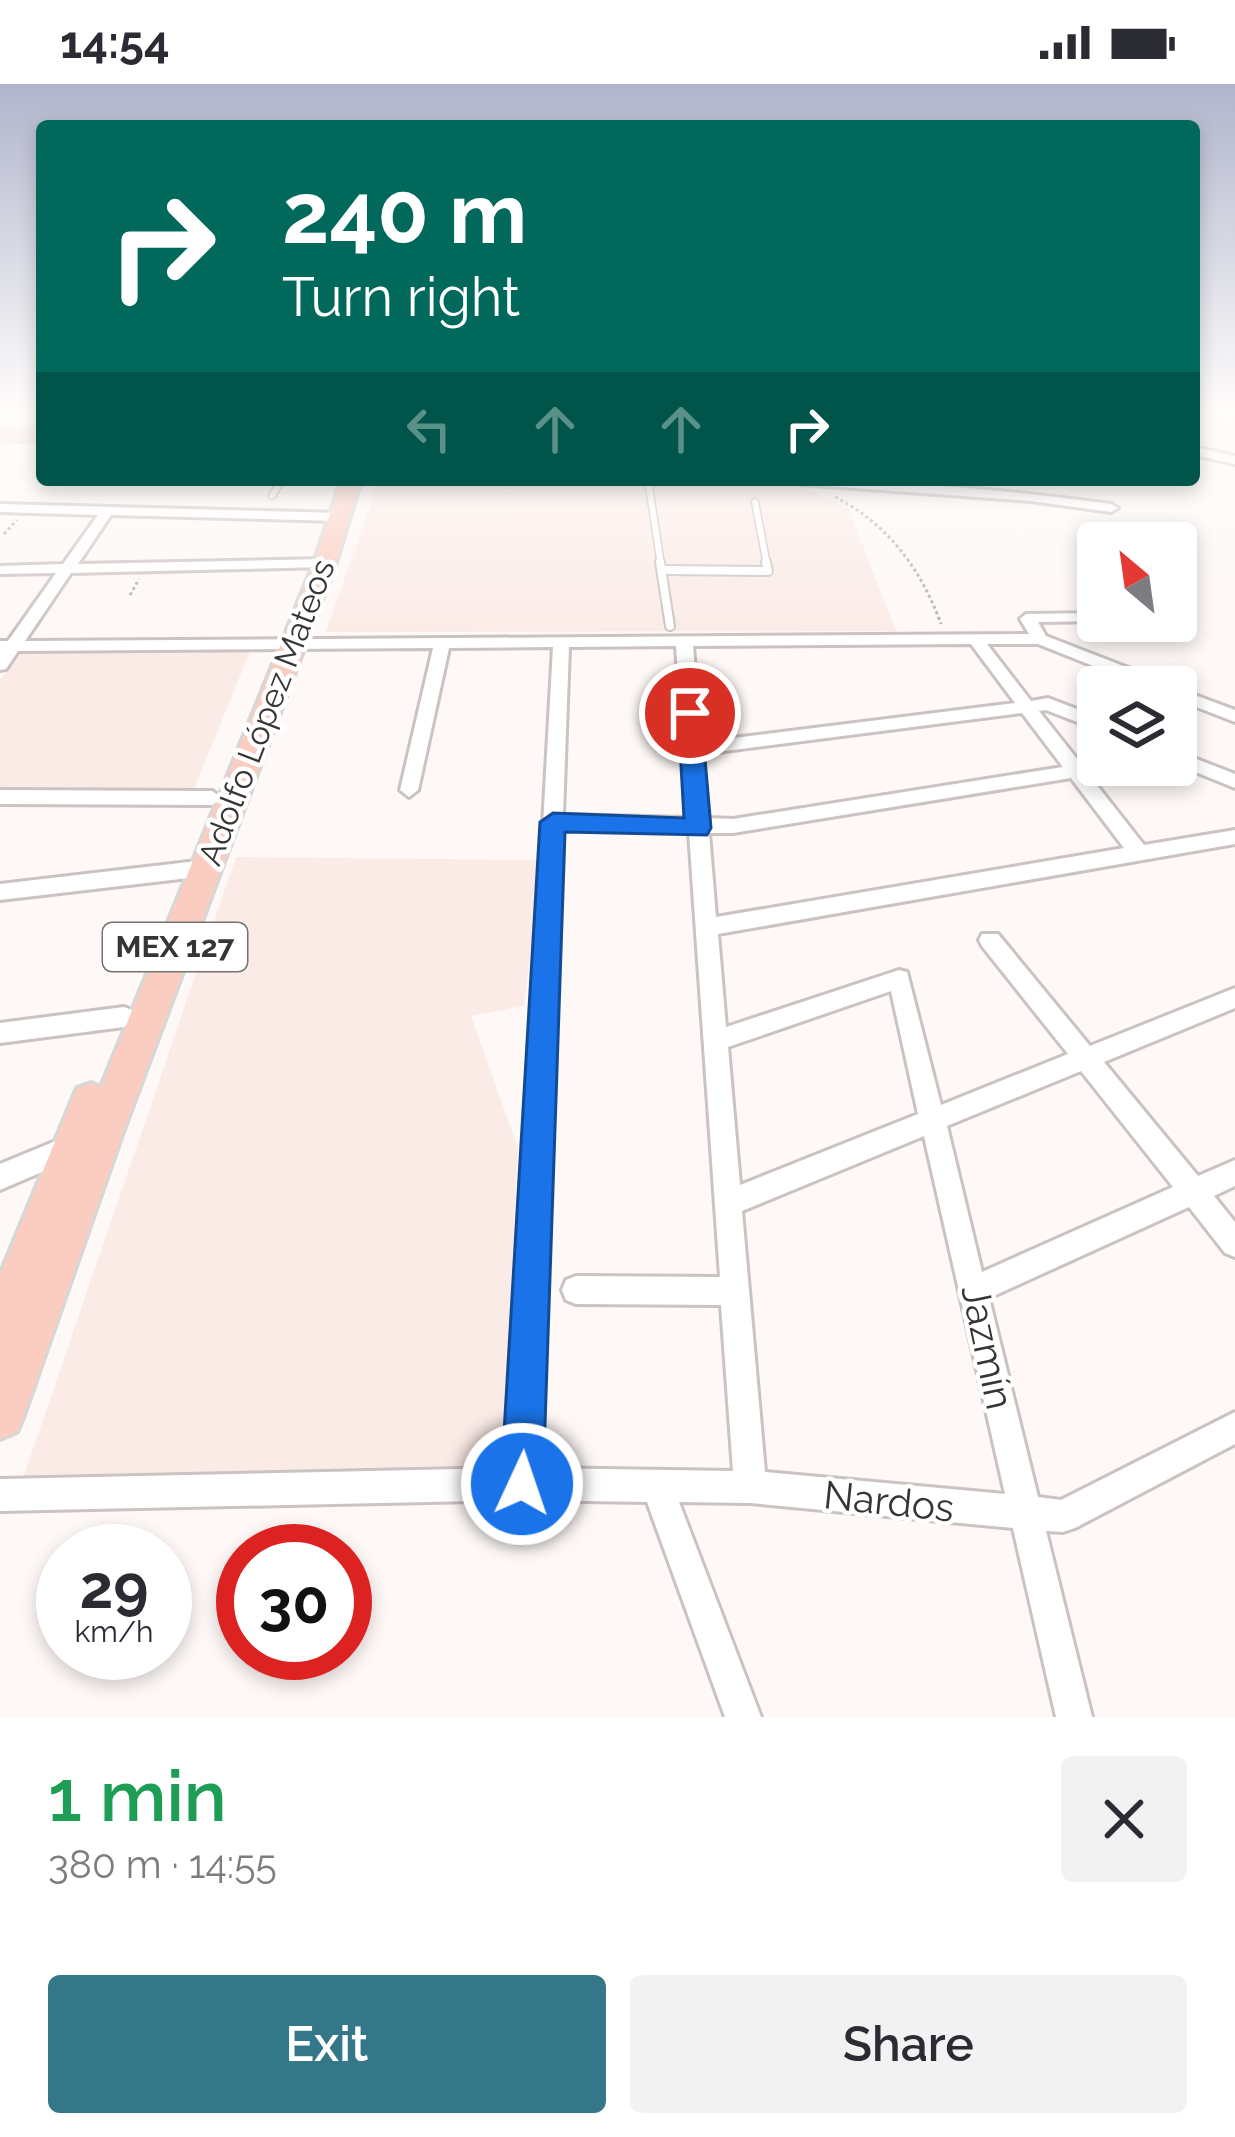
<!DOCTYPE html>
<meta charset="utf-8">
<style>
:root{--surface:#fff;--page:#f2f2f3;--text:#2b2b33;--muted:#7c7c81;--accent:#347788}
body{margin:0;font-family:Raleway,sans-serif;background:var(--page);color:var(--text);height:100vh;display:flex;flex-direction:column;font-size:45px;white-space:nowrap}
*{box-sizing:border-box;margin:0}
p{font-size:39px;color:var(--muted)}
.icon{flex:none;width:66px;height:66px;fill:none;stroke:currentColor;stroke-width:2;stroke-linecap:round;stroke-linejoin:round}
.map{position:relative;height:1633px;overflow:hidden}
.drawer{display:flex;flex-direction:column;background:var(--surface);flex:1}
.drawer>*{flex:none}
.hud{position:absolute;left:36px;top:36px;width:1164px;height:366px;border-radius:12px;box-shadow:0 6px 18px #0003;background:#00695c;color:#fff;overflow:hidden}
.needle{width:78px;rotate:331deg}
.buttons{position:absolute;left:1077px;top:438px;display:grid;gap:24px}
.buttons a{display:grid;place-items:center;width:120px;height:120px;border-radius:12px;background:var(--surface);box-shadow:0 6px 18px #0003;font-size:60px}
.speed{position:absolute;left:36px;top:1440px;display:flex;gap:24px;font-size:60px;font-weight:700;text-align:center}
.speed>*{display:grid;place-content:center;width:156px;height:156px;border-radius:50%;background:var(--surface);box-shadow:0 6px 18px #0003;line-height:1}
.speed small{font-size:30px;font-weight:400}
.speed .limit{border:18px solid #d22;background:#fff;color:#111}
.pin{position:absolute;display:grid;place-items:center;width:102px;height:102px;color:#fff;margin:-51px;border:6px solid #fff;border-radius:50%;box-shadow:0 3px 12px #0007}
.me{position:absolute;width:132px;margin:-66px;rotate:3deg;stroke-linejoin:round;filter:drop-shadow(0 0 9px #0008)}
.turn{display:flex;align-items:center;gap:42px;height:252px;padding:0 48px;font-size:54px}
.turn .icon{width:156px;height:156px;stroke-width:2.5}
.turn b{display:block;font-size:84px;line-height:102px}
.lanes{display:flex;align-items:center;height:114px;padding:0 48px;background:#0003;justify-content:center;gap:60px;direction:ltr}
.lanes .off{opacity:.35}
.round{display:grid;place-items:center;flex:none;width:126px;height:126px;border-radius:12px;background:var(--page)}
.summary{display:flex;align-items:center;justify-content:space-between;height:204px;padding:0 48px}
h1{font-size:72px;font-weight:600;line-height:90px;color:#1e9e55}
.cta{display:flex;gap:24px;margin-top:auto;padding:24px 48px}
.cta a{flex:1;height:138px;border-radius:12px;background:var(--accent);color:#fff;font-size:48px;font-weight:600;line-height:138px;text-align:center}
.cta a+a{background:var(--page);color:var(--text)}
.status{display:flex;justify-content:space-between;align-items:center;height:84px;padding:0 60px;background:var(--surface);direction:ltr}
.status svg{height:33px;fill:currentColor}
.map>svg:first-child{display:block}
.built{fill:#fbebe6}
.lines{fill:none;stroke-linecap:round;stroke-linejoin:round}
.service-far1-casing{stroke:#cbc3c1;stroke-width:9}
.service-casing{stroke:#cbc3c1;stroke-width:12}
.minor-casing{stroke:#cbc3c1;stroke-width:6}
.primary-casing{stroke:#d7d7d6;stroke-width:6}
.path{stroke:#b6b1af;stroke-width:3;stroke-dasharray:3 3;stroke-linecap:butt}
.service-far1{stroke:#fff;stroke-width:6}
.service{stroke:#fff;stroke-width:8}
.minor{fill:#fff;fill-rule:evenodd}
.primary{fill:#facdc0;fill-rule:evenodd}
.route{fill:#1a73e8;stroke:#114b97;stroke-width:3}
.labels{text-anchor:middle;stroke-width:9;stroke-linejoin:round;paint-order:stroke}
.shield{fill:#fff;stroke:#737271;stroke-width:3}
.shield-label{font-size:30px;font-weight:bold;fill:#373534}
.street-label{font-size:33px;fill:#373534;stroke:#fff}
.near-street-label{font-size:39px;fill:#373534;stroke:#fff}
</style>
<div class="status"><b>14:54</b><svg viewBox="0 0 49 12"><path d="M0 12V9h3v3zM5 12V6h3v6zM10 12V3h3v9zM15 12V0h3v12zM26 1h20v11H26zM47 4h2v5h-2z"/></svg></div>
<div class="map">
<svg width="1235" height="1633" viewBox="0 0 1235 1633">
<rect width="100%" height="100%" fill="#fef8f6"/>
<g class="built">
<path d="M379 396H743L802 404 847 421 896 547 326 548Z"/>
<path d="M24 565H251L194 705 0 706V596Z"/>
<path d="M236 773 541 776 524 922 471 932 518 1064 501 1391 21 1400Z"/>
</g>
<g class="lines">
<defs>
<g id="service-far1">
<path d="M648 396 661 481"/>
<path d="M272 412 282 396"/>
<path d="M755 418 767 481"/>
</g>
<g id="service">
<path d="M660 478 670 542"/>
<path d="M662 486 768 487 766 478"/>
</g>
<g id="minor">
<path d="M1194 363 1235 372V380L1194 371Z"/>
<path d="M792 396C899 396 1006 406 1111 420L1118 424 1111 428 1031 417 799 400Z"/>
<path d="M0 420 340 429 347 433 340 437 111 431 78 480 325 475 332 479 325 483 71 489 25 557 1029 550 1020 535 1026 530 1098 529V537H1104L1038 538 1046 552 1167 599 1169 603H1146L1038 560H987L1031 617 1048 614 1098 633V646L1046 626 1039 627 1081 680 1098 677V681H1122L1120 685 1089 691 1144 761 1235 746V760L718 850 726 943 899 886 907 888 941 1021 1068 970 982 862 979 856 982 850H998L1090 962 1235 904V924L1104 978 1198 1092 1235 1076V1102L1214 1112 1235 1138V1173L1225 1169 1189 1123 989 1214 1038 1413 1061 1416 1235 1328V1360L1075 1444 1063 1448 1046 1447 1092 1633H1056L1013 1444 750 1419 679 1418 761 1633H725L647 1418 522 1416 0 1427V1395L507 1384 553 563 449 564 418 706 409 713 400 706 433 564 18 567 6 585 0 586V557H8L56 489 0 490V482L63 480 98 431 0 428ZM971 560 1015 619 701 658 693 562ZM676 562 688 734 563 731 569 563ZM1022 629 1063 683 733 735 708 734 702 670ZM1071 694 1124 764 716 833 709 749H733ZM562 745 689 748 720 1193 576 1192 566 1196 562 1206 566 1216 576 1220 721 1221 733 1387 539 1384ZM891 907 918 1030 740 1101 728 963ZM1081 987 1173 1103 982 1188 947 1042ZM924 1052 1005 1410 765 1388 742 1127Z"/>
<path d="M1176 604 1235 626V638L1176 615Z"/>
<path d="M1176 667 1235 690V704L1176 680Z"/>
<path d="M0 706 212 707 222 714 212 721 0 720Z"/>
<path d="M206 776 216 784 206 792 0 816V800Z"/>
<path d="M124 923 132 926 136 933 132 940 124 943 0 959V939Z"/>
<path d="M75 1049 84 1052 88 1061 84 1070 0 1106V1080Z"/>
</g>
<g id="primary">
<path d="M0 344 42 346V358L0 356Z"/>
<path d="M341 396H361L336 479 123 1048 24 1331 17 1348 0 1355V1191L77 1004 91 999 101 1003 314 479Z"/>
</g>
</defs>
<use href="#service-far1" class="service-far1-casing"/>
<use href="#service" class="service-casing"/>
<use href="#minor" class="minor-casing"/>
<use href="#primary" class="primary-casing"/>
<g class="path">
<path d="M835 413C888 440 921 485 941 540"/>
<path d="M4 450 17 436"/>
<path d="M130 511 139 495"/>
</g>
<use href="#service-far1" class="service-far1"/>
<use href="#service" class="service"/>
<use href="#minor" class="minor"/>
<use href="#primary" class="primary"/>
</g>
<linearGradient id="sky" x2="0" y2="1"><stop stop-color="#b0b5cc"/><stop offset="0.59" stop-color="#fffcfb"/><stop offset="1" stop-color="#fffcfb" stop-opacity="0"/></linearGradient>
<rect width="1235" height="550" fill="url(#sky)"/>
<path class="route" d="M690 621 701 629 711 744 707 751 565 748 543 1400 537 1415 522 1421 508 1415 501 1400 540 738 553 729 684 734 678 629Z"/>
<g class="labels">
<rect class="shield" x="103" y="839" width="144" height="48" rx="9"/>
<g class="shield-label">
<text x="175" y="873">MEX 127</text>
</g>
<g class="street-label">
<text transform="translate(266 628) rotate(-69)" y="12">Adolfo López Mateos</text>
</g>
<g class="near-street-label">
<text transform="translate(988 1263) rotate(78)" y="14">Jazmín</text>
<text transform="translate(889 1417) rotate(6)" y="14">Nardos</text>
</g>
</g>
</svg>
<div class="buttons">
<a><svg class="needle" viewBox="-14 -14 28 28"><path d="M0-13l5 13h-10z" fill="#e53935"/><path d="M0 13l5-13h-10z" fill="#7c7c81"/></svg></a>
<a><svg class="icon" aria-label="layers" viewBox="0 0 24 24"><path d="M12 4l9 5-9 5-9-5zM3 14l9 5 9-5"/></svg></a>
</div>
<div class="speed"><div>29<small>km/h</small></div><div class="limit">30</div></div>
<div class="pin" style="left:690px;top:629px;background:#d93025"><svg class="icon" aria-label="arrive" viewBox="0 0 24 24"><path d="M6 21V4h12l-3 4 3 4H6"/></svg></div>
<svg class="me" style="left:522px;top:1400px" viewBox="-20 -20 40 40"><circle r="17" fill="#1a73e8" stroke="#fff" stroke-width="3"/><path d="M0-11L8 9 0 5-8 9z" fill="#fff"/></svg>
<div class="hud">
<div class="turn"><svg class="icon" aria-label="right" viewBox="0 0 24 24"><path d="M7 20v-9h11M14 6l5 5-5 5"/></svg><div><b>240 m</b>Turn right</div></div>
<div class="lanes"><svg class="icon off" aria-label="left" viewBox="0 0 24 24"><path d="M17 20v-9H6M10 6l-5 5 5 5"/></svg><svg class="icon off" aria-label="ahead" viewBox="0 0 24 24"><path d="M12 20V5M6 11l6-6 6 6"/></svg><svg class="icon off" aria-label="ahead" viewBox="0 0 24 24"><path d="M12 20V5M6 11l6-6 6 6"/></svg><svg class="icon" aria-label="right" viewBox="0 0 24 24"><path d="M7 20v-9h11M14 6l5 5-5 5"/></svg></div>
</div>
</div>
<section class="drawer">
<div class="summary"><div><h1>1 min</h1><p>380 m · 14:55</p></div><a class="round"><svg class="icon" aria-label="close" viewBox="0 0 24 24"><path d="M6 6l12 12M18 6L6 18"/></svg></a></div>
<div class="cta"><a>Exit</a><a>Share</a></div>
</section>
